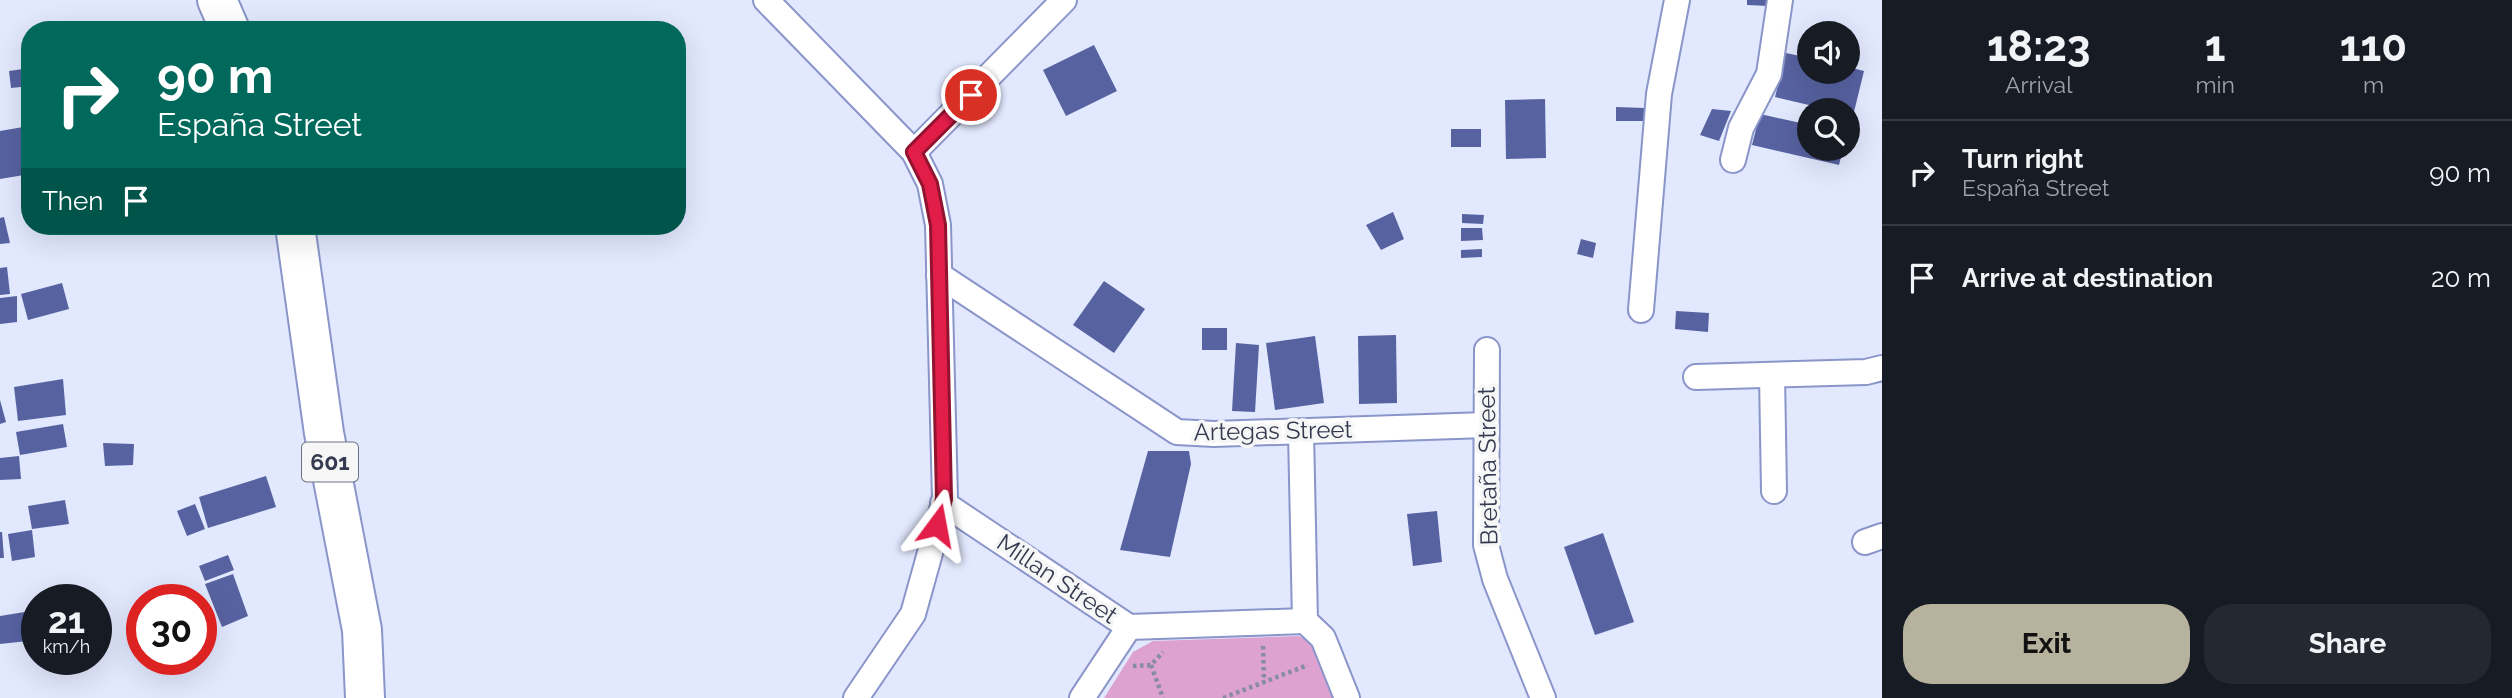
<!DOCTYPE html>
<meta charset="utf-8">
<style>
:root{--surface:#171b24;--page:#242831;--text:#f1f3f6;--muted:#9ea1a6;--line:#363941;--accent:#b7b29d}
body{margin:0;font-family:Raleway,sans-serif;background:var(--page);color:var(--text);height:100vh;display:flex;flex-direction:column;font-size:26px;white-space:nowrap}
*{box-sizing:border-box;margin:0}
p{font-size:23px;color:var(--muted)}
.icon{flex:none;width:38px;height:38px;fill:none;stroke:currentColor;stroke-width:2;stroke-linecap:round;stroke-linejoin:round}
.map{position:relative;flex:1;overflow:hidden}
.side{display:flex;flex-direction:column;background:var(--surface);width:630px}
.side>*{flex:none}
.banner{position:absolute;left:21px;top:21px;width:665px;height:214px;border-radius:28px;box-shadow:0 7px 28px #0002;background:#00695c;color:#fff;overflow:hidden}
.buttons{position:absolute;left:1797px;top:21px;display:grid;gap:14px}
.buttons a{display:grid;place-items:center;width:63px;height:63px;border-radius:50%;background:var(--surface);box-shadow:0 7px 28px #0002;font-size:35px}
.speed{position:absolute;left:21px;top:584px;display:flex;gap:14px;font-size:35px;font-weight:700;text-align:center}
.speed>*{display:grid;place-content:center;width:91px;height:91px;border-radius:50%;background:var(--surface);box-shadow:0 7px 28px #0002;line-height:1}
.speed small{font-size:18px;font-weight:400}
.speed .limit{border:10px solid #d22;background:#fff;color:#111}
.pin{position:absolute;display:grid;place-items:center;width:60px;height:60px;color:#fff;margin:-30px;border:4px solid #fff;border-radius:50%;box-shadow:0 2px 7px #0007}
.me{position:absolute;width:77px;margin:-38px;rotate:13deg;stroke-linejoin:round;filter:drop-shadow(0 0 5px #0008)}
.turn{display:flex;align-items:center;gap:24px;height:147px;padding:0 21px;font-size:32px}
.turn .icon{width:91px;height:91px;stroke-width:2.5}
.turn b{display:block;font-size:49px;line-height:60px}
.then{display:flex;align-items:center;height:66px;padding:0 21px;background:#0003;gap:14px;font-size:26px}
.eta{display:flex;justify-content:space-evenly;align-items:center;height:119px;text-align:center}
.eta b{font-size:42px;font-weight:700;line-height:49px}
.primary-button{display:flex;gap:14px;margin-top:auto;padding:14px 21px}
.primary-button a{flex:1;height:80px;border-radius:28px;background:var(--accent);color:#111;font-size:28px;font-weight:700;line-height:80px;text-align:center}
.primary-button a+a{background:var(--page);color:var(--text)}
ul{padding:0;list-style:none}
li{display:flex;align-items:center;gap:21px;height:105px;padding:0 21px;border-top:2px solid var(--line)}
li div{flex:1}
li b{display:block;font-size:26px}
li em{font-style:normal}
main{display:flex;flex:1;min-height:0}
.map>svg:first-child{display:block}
.green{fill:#dea2d0}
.building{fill:#5762a1}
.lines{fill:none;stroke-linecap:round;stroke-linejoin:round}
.street-casing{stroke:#8a95c9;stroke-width:28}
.primary-casing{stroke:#8a95c9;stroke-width:42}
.path{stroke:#878ca2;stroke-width:4.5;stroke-dasharray:3.5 3.5;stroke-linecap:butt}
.street{stroke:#fff;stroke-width:24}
.primary{stroke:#fff;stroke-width:38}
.route-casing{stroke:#92132f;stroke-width:18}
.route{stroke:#e11d48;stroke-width:12}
.labels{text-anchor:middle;stroke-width:7;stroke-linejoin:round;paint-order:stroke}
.shield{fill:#f6f6f6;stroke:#6f7282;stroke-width:2}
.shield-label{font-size:23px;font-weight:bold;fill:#353a50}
.street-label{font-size:24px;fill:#353a50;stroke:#f6f6f6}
</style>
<main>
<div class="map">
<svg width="1882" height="698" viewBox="0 0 1882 698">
<rect width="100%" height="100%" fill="#e2e8fe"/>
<path class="green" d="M1299 636C1321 646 1328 677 1336 698H1104L1133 652 1153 641Z"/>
<g class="building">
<path d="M1747 0H1769V6L1747 5Z"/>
<path d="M1094 45 1117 91 1066 116 1043 70Z"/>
<path d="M1786 53 1810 58V72H1848V67L1864 71 1853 116 1848 115V110H1830L1775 97Z"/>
<path d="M30 68V86L11 88 9 71Z"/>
<path d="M1545 99 1546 158 1506 159 1505 100Z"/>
<path d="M1616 107 1645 108V121H1616Z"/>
<path d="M1712 109 1731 111 1719 141 1700 135Z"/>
<path d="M1760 114 1810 125V149H1843L1839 165 1752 145Z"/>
<path d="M29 126 30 174 0 179V131Z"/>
<rect x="1451" y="129" width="30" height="18"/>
<path d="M1393 212 1404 239 1381 250 1366 225Z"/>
<path d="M1462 214 1484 215 1483 224 1462 223Z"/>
<path d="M4 217 10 243 0 244V218Z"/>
<path d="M1461 228H1482L1483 240 1461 241Z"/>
<path d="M1581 239 1596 243 1593 258 1577 254Z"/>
<path d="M1482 249V257L1461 258V250Z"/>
<path d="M7 267 10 294 0 295V268Z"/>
<path d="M1104 281 1145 309 1114 353 1073 325Z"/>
<path d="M62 283 69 309 28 320 21 294Z"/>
<path d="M17 296V322L0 324V298Z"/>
<path d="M1676 311 1709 313 1708 332 1675 329Z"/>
<rect x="1202" y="328" width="25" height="22"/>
<path d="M1396 335 1397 403 1359 404 1358 336Z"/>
<path d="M1315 336 1324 403 1275 410 1266 343Z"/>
<path d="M1236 343 1259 345 1255 412 1232 411Z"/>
<path d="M63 379 66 415 18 421 14 387Z"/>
<path d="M0 400 6 422 0 424Z"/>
<path d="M63 424 67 447 20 455 16 432Z"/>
<path d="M103 443 134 444 133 465 105 466Z"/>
<path d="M1148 451H1189L1191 464 1170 557 1120 550Z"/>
<path d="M19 456 21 479 0 480V458Z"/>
<path d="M266 476 276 507 208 528 199 497Z"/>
<path d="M65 500 69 524 32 529 28 506Z"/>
<path d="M195 504 205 529 187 536 177 511Z"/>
<path d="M1437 511 1442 562 1413 566 1407 514Z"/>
<path d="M32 530 35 557 12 561 8 534Z"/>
<path d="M0 532H2L4 558H0Z"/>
<path d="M1603 533 1634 622 1595 635 1564 547Z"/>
<path d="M228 555 234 570 205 581 199 566Z"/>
<path d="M233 574 248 616 222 627 205 584Z"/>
<path d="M37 610V640L0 644V616Z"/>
</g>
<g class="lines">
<defs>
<g id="street">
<path d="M766 0 914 152 930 184 938 225 945 499 913 614 856 698"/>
<path d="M914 152 1064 0"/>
<path d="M1733 160 1741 128 1769 74 1780 0"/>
<path d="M939 275 1177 432 1214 434 1486 425"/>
<path d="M1641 310 1659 94 1677 0"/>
<path d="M1487 350 1486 545 1495 579 1543 698"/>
<path d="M1772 375 1774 491"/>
<path d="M1696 377 1866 372 1882 368"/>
<path d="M1301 432 1305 621 1323 638 1347 698"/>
<path d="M943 503 1129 627 1305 621"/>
<path d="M1865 542 1882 536"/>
<path d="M1082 698 1129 627"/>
</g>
<g id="primary">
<path d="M217 0 230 30"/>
<path d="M295 226 324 433 362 630 365 698"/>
</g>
</defs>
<use href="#street" class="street-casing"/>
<use href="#primary" class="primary-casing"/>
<g class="path">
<path d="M1263 646 1264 682"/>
<path d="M1151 665 1163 698"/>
<path d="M1133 666 1151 665 1163 652"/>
<path d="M1223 698 1308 665"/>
</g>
<use href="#street" class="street"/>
<use href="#primary" class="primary"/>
</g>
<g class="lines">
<defs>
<path id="route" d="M937 525 944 499 938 225 930 184 914 152 971 95"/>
</defs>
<use href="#route" class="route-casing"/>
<use href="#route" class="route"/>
</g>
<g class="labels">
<rect class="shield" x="302" y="442.5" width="56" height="39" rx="5"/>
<g class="shield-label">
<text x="330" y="470">601</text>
</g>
<g class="street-label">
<text transform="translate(1273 431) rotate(-1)" y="8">Artegas Street</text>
<text transform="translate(1488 466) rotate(-91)" y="8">Bretaña Street</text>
<text transform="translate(1057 579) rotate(34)" y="8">Millan Street</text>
</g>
</g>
</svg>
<div class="buttons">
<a><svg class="icon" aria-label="sound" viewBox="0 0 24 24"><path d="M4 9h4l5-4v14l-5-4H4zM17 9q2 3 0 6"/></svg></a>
<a><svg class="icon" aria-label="search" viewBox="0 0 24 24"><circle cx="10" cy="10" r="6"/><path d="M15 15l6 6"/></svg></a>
</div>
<div class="speed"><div>21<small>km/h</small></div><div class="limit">30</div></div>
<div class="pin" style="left:971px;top:95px;background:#d93025"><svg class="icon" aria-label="arrive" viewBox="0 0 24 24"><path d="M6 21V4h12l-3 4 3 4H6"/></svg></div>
<svg class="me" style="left:937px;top:525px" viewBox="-20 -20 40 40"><path d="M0-17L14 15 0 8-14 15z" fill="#e11d48" stroke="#fff" stroke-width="4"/></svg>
<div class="banner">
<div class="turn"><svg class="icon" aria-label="right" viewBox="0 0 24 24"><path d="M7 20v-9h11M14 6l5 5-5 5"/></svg><div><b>90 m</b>España Street</div></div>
<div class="then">Then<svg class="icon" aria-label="arrive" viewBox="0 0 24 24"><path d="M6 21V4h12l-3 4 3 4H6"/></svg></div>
</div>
</div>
<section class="side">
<div class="eta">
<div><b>18:23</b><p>Arrival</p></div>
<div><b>1</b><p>min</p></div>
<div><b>110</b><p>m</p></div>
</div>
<ul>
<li><svg class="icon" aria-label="right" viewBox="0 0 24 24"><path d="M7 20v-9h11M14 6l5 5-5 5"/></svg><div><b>Turn right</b><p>España Street</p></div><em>90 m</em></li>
<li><svg class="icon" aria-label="arrive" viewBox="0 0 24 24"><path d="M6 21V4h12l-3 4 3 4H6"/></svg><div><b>Arrive at destination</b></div><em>20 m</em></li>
</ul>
<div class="primary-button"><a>Exit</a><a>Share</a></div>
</section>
</main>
